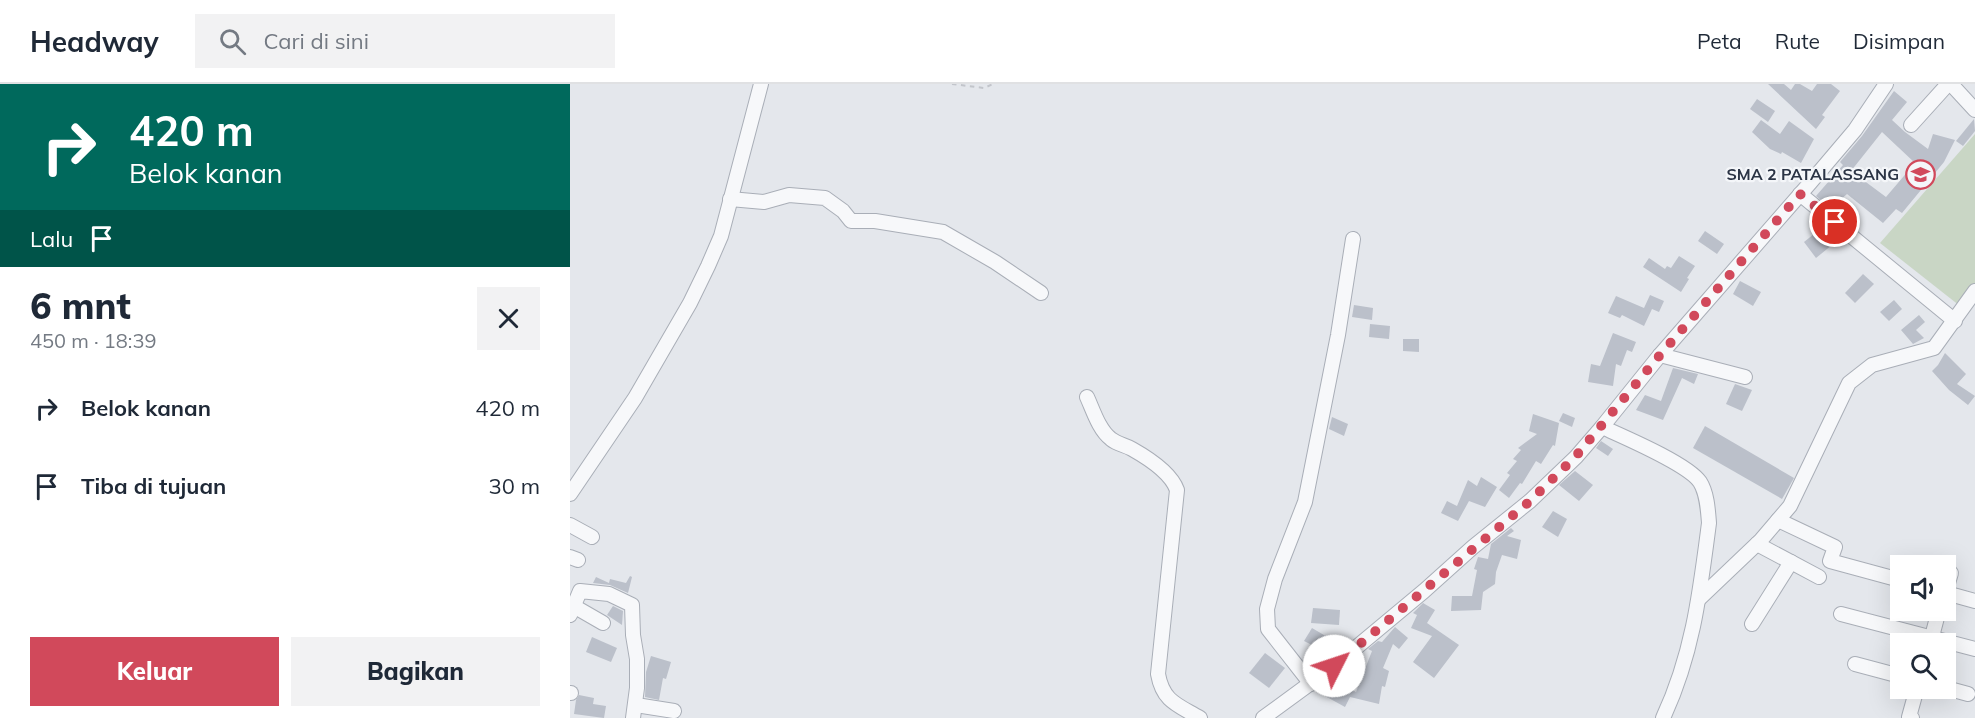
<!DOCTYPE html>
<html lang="id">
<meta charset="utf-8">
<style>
:root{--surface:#fff;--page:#f2f2f3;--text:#1f2937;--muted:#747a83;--line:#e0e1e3;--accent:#d1495b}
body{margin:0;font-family:Mulish,sans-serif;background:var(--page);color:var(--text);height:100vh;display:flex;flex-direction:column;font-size:22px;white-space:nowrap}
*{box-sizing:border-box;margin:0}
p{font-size:20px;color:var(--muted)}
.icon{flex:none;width:33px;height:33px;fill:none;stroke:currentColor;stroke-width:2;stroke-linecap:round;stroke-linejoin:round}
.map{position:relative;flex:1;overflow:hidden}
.details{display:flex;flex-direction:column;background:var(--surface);width:570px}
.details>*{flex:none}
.hud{background:#00695c;color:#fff;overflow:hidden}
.buttons{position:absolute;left:1320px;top:471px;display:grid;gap:12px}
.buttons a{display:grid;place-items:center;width:66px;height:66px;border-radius:0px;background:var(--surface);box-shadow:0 6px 24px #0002;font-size:30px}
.pin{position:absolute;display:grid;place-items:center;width:51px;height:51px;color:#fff;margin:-26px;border:3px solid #fff;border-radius:50%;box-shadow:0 2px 6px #0007}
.me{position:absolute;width:66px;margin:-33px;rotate:49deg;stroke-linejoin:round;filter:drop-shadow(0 0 4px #0008)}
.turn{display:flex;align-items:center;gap:21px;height:126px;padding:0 30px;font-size:27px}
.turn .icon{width:78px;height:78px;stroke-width:2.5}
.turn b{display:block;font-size:42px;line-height:51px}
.then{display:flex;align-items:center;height:57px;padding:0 30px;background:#0003;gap:12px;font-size:22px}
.round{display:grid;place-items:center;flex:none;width:63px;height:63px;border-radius:0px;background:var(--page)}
.head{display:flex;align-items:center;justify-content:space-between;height:102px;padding:0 30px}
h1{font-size:36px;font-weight:800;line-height:45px}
.action{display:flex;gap:12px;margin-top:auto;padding:12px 30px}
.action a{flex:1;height:69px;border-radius:0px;background:var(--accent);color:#fff;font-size:24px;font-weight:800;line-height:69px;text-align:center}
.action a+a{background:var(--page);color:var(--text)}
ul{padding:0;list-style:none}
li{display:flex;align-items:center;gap:18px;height:78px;padding:0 30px}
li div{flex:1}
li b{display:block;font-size:22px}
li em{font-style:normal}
header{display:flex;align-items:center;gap:36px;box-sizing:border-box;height:84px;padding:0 30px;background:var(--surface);border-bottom:2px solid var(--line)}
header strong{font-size:28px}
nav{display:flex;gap:33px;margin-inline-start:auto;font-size:21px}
.search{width:420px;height:54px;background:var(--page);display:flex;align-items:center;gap:15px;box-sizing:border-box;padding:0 21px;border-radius:0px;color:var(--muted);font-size:22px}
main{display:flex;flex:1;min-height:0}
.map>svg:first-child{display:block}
.green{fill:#c9d6c5}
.building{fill:#bbc0ca;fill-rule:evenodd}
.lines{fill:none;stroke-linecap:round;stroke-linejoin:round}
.minor-casing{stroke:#a9aeb7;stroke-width:16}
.path{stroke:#c2c5cb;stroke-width:2;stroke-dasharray:4.5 4.5;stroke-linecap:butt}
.minor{stroke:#f7f8fa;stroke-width:14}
.route{stroke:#d1495b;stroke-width:10;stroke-dasharray:0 18}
.labels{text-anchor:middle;stroke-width:4.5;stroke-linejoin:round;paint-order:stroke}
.poi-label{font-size:16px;font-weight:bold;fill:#2b3445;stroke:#f4f6f9;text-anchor:end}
</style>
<header>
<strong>Headway</strong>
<div class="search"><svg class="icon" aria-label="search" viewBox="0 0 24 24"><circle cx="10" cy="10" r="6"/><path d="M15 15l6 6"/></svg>Cari di sini</div>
<nav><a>Peta</a><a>Rute</a><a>Disimpan</a></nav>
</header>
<main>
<section class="details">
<div class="hud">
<div class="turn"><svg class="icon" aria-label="right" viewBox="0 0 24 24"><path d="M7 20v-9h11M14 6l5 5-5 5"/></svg><div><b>420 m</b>Belok kanan</div></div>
<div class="then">Lalu<svg class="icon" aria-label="arrive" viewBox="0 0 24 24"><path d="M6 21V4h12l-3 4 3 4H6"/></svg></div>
</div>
<div class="head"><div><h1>6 mnt</h1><p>450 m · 18:39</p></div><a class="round"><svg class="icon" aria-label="close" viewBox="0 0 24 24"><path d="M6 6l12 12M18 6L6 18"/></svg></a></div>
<ul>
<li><svg class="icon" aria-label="right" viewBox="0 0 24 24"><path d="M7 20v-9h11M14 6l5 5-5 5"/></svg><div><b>Belok kanan</b></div><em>420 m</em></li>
<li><svg class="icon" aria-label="arrive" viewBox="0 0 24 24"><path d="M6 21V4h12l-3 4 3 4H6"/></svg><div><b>Tiba di tujuan</b></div><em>30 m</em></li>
</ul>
<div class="action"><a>Keluar</a><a>Bagikan</a></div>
</section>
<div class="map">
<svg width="1405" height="634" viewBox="0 0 1405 634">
<rect width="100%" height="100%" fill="#e4e7ec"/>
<path class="green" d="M1405 50V199L1390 222 1310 159Z"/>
<g class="building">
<path d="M1198 0H1214L1221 6 1225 0H1230L1242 7 1247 0H1261L1270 7 1252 31 1255 33 1246 45Z"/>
<path d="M1324 7 1337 18 1322 36 1335 48 1358 65 1363 50 1385 56 1374 78 1332 129 1326 125 1313 139 1277 110 1261 124 1246 112 1273 81 1270 78 1292 52ZM1312 48 1345 79 1316 113 1281 87Z"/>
<path d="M1187 15 1205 27 1198 38 1180 25Z"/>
<path d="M1404 35 1405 47 1393 62 1386 57Z"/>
<path d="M1191 36 1210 50 1219 37 1244 55 1231 79 1212 68 1211 70 1200 65 1182 48Z"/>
<path d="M1249 146 1262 161 1246 174 1234 158Z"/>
<path d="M1135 147 1154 160 1147 170 1128 157Z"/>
<path d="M1109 172 1125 182 1117 194 1119 195 1111 208 1073 183 1079 174 1095 185 1097 182 1101 184Z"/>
<path d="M1293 190 1304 200 1285 219 1275 209Z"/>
<path d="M1170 197 1191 208 1183 222 1163 210Z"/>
<path d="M1080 211 1094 217 1089 228 1082 225 1074 242 1052 231 1050 234 1038 229 1046 212 1074 224Z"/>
<path d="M1324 216 1332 225 1319 237 1310 228Z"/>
<path d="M784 221 803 224 802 236 782 233Z"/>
<path d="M1349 231 1355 238 1346 246 1354 254 1343 260 1331 246Z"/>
<path d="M800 240 820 242 819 255 799 253Z"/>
<path d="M1043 249 1066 258 1062 268 1057 266 1051 282 1046 280 1043 302 1018 298 1021 280 1030 282Z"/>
<path d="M833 255H849V268L833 267Z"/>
<path d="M1375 269 1396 290 1387 300 1405 312 1398 321 1379 306 1362 287 1368 281Z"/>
<path d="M1103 284 1128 290 1124 300 1112 294 1093 336 1066 326 1075 311 1091 317Z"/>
<path d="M1165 300 1182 306 1172 327 1156 320Z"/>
<path d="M993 329 1005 334 1002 343 989 337Z"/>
<path d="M963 330 989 339 985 362 983 361 971 380 966 377 952 400 950 399 939 414 929 406 940 391 937 389 947 377 943 375 951 366 948 364 967 350 959 347Z"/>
<path d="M762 333 778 340 774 352 759 345Z"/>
<path d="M1135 342 1224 394 1212 415 1123 364Z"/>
<path d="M1031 357 1043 365 1038 372 1026 364Z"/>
<path d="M1005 387 1023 401 1009 417 989 401Z"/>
<path d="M911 393 927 403 915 423 899 417 888 437 871 429 877 417 887 422 898 396 907 402Z"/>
<path d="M983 427 997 435 988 453 972 443Z"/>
<path d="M941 444 944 447 937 452 951 456 947 475 932 471 926 488 925 500 913 508 911 526 881 527 882 512H902L907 486 904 485 908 473 918 475 921 460Z"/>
<path d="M60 492 62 493 58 509 40 501 23 499 26 493 39 499 40 495 56 499Z"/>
<path d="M853 519 865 526 857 539 889 561 864 594 843 578 862 552 841 544 847 531 843 529Z"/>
<path d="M43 522 53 527 52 541 37 531Z"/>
<path d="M743 524 770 526 769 541 741 539Z"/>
<path d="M825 543 838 554 829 565 823 560 813 584 819 587 815 603 812 602 809 620 780 613 775 623 755 612 757 607 753 604 758 598 763 601 765 597 786 608 802 567 798 565 808 557 812 558Z"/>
<path d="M742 544 759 554 750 565 734 557Z"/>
<path d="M22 553 47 564 41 578 16 568Z"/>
<path d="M695 569 715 584 699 604 679 589Z"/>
<path d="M81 572 101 578 96 595 93 594 89 616 75 613 76 588Z"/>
<path d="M9 611 24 614 23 620 36 622 34 634 4 630 6 616Z"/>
</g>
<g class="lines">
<defs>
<g id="minor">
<path d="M1381 0 1405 26"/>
<path d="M1341 41 1378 0"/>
<path d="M1230 110 1385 237"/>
<path d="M160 115 194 118 219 111 255 114 273 127 281 137H305L373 148 425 178 471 209"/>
<path d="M1090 271 1175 293"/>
<path d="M517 313C523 326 529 346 541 355 547 360 555 361 562 365 578 374 601 389 607 406L588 590C593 618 608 621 630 634"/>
<path d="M1032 343C1054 353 1118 380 1130 398 1137 409 1138 426 1139 439 1130 508 1123 570 1093 634"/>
<path d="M0 410 65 314 120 219 138 182 151 152 191 0"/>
<path d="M1208 436 1265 463 1260 477 1330 496"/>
<path d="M0 441 22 453"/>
<path d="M1187 460 1249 493"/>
<path d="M0 473 8 476"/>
<path d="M1376 506 1381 489"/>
<path d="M1376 509 1405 517"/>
<path d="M1129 515 1191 456 1220 422 1279 299 1302 281 1364 264 1405 207"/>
<path d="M0 520 33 539"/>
<path d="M1271 530 1405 565"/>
<path d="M0 531 10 507 39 510 62 521 63 551 67 575V604L63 634"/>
<path d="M1182 540 1221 478"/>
<path d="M1360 560 1369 526"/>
<path d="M1285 580 1330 592"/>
<path d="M741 600 698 545 697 525 705 495 735 418 768 251 783 155"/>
<path d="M1376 604 1398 610"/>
<path d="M0 609H1"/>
<path d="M66 621 104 627"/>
<path d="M693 634 764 582 854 507 903 463 960 417 1006 373 1032 343 1090 271 1240 99 1285 46 1316 0"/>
<path d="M1342 634 1339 633 1347 604"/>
</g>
</defs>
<use href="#minor" class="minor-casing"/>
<path class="path" d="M382 0 414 4 423 0"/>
<use href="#minor" class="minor"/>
</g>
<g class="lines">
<path class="route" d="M764 582 960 417 1006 372 1090 271 1230 110 1265 138"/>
</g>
<defs>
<symbol id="school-ring" viewBox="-11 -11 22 22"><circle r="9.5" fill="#f4f6f9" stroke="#d1495b" stroke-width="1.5"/><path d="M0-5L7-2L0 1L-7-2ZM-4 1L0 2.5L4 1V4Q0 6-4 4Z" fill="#d1495b"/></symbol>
</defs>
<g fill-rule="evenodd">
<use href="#school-ring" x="1334" y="74" width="33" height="33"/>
</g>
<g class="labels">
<g class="poi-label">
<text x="1329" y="96">SMA 2 PATALASSANG</text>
</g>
</g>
</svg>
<div class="buttons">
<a><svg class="icon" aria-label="sound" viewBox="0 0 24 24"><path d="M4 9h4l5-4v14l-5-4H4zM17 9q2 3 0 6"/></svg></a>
<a><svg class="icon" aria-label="search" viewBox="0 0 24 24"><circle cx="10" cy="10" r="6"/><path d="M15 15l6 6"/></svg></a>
</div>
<div class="pin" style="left:1265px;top:138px;background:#d93025"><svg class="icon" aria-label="arrive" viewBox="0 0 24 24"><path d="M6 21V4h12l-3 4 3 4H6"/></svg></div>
<svg class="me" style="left:764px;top:582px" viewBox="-20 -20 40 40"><circle r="19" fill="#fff"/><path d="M0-13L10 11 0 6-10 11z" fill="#d1495b"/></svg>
</div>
</main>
